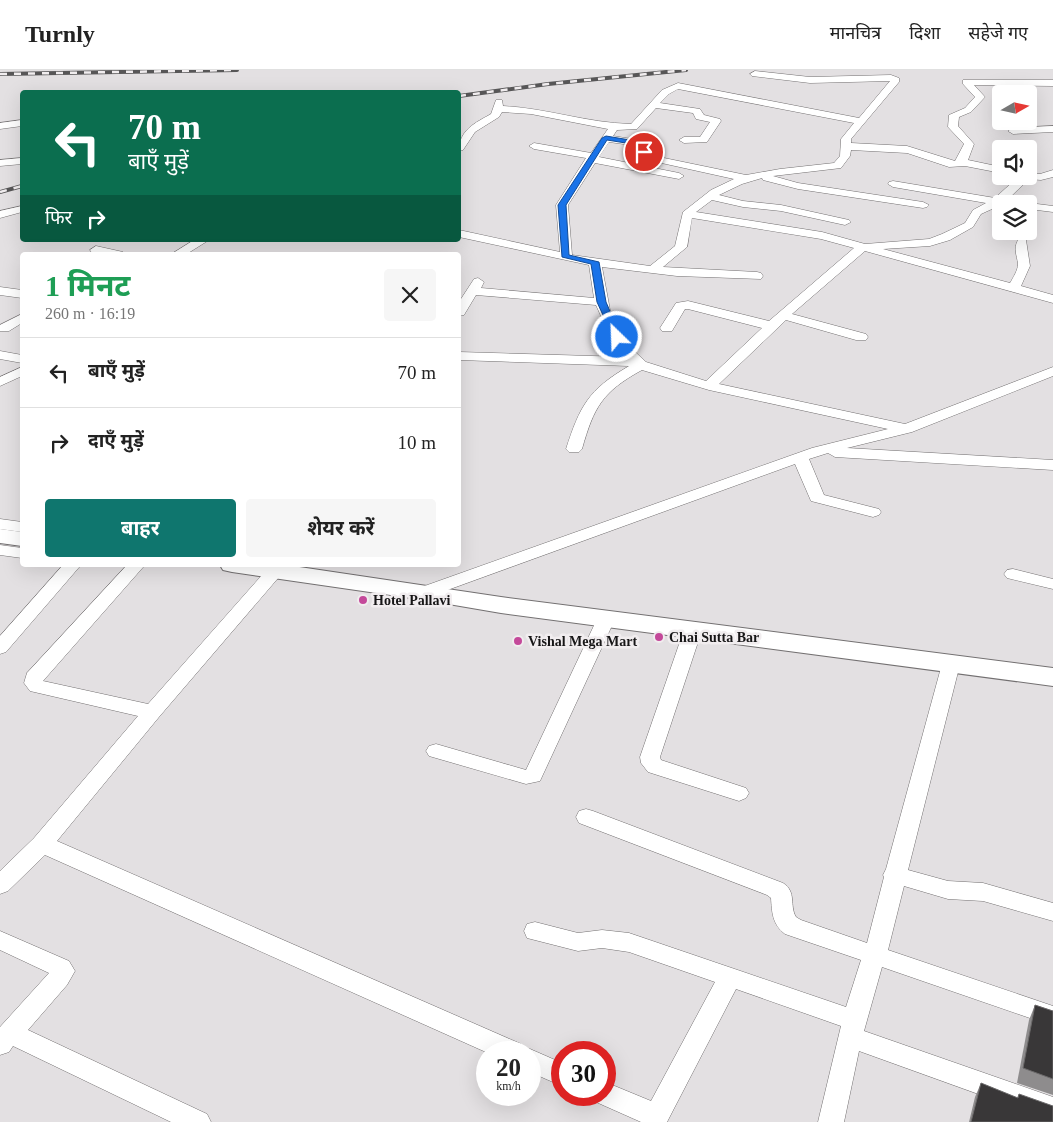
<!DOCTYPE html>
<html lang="hi">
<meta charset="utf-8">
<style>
:root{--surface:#fff;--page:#f6f6f6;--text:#222;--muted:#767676;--line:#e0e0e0;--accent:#0f766e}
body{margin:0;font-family:"Times New Roman","Noto Sans Devanagari",serif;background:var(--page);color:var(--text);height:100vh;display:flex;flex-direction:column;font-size:19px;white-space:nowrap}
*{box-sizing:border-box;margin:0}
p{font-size:16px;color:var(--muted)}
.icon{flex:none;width:28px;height:28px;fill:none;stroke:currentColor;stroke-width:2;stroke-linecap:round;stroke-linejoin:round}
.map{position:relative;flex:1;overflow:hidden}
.side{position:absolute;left:20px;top:182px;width:441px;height:315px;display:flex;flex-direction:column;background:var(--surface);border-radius:5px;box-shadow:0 5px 20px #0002}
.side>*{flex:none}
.top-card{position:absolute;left:20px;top:20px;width:441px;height:152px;border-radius:5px;box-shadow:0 5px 20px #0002;background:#0b6e4f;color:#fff;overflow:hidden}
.needle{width:32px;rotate:81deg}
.controls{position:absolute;left:992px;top:15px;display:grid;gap:10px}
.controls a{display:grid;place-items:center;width:45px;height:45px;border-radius:5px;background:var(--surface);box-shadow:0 5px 20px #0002;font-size:25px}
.speed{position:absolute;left:476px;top:971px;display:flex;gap:10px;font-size:25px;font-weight:700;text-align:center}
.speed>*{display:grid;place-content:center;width:65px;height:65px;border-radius:50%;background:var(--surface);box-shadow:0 5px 20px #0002;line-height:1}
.speed small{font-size:12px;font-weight:400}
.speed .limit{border:8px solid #d22;background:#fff;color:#111}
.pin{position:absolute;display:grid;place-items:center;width:42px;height:42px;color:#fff;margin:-21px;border:2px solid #fff;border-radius:50%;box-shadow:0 1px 5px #0007}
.me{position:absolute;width:55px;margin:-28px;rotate:336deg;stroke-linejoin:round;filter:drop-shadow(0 0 4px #0008)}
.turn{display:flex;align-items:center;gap:18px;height:105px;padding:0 25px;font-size:22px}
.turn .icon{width:65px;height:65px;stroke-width:2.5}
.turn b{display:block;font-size:35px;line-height:42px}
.then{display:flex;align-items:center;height:48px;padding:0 25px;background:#0003;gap:10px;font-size:19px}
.round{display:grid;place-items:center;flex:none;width:52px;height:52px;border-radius:5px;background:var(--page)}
.headline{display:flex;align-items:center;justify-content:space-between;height:85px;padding:0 25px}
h1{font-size:30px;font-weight:700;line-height:38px;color:#1e9e55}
.button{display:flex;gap:10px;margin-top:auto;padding:10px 25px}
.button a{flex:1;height:58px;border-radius:5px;background:var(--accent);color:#fff;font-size:20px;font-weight:700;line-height:58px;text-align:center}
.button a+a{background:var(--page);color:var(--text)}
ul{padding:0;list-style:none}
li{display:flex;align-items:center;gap:15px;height:70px;padding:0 25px;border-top:1px solid var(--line)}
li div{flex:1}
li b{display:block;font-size:19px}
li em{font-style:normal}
header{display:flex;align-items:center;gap:30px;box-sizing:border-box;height:70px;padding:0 25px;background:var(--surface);border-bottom:1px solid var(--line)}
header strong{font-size:24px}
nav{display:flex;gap:28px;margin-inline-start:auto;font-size:18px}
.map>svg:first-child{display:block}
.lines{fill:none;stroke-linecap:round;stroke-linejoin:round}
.street-casing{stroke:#737071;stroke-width:1}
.secondary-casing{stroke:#737071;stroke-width:2}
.street{fill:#fff;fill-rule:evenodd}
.secondary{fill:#fff;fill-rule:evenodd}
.rail-casing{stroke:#575657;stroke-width:4}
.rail{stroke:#f1edef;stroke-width:2.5;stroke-dasharray:7;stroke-linecap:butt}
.wall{fill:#8e8c8d}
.building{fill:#393738;stroke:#6c6a6b}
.route{fill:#1a73e8;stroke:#114b97}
.poi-dot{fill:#c4499a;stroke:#f1edef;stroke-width:2}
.labels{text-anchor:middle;stroke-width:5;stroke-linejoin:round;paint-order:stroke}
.poi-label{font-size:14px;font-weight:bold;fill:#171617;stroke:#f1edef;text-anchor:start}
</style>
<header>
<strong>Turnly</strong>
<nav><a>मानचित्र</a><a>दिशा</a><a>सहेजे गए</a></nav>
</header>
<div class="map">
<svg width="1053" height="1052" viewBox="0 0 1053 1052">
<rect width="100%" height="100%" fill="#e3e0e2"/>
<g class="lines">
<defs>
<g id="street">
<path d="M755 1 810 7 891 5 899 8V12L851 69V73L907 76 955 91 964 74 948 57 949 45 965 38 975 27 963 14V10H1053V16L974 15 985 27 971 42 959 47 958 56 974 74 968 90 1001 97V103L965 96 949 97 907 83 851 80 850 86 841 98 773 106 798 113 923 132 929 135 927 137 923 138 798 119 763 110 762 108 742 114 719 125 743 131 781 135 849 150 851 152 845 155 781 141 743 137 712 130 696 142 822 162 865 174 929 169 942 164 965 153 973 140 986 133 893 117 888 114 889 112 893 111 995 128 1019 106H1029V103L1040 104 1053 100V107L1041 110 1029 109 1003 134 981 144 973 157 950 170 930 176 883 179 1010 213C1013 208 1018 200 1018 194 1017 185 1013 179 1018 170H1026L1030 196 1021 216 1053 225V233L865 181 792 244 866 264 868 267 866 270H856L786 250 719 314 905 354 1053 297V306L912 362 847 378 1053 390V400L835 387 828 383 809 389 824 425 879 439 881 442 879 445 873 447 811 431 795 394 431 526 425 527 419 526 416 522 419 518 812 378 888 359 709 320 642 300C602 322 594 337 582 379L579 382H569L566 379C580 336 588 320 629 296L459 290V282L625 287 610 266 596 235 476 225 464 245 459 246V232L474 209 478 208 484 212 481 218 594 228 589 195 459 167V160L560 182 556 135 586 88 534 79 529 76 534 73 591 83 608 59 531 44 502 42 499 47 475 62 463 80 459 81C459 60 475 53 491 44L496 30H502L503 36C546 38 587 53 631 54L662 20 678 13 859 48 890 11 810 13 752 6 750 4ZM678 19 854 53 841 69 840 86 834 93 780 99 746 105 664 88 651 82 638 70 613 66 617 60 637 59 656 38 693 43 696 49 710 52 700 67H684L679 70 684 73 707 72 721 51 720 49 704 45 700 39 660 33 669 24ZM609 72 631 75 643 86 657 92 734 109 711 120 683 142 675 176 650 196 572 185 568 135 595 93 679 109 684 106 679 103 599 87ZM692 148 821 169 854 178 769 251 688 231 676 233 660 258 662 261H672L685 239H688L762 258 706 311 646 292 633 280 624 266 610 240 602 197 677 206 761 209 763 206 761 203 757 202 663 197 687 177Z"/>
<path d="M22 50V56L0 59V53Z"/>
<path d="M1053 56V62L1013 64 1008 61 1013 58Z"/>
<path d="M22 88V94L0 96V90Z"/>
<path d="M1029 133 1053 136V142L1029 139V134H1025Z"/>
<path d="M22 136V142L0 148V141Z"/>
<path d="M194 170H209L185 185H170Z"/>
<path d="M96 176 123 182 125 185H102L92 183 90 180Z"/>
<path d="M0 217 22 220V228L0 225Z"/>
<path d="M22 244V253L9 261H0V255Z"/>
<path d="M0 281 22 285V293L0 289Z"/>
<path d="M22 297V306L0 316V307Z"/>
<path d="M0 449 22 452V462L0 459Z"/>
<path d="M0 475 22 478V488L0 485Z"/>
<path d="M63 495H81L6 582 0 584V566Z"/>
<path d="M127 495H145L43 611 148 634 270 496H282L285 500 159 647 57 771 521 974 524 981 530 979 562 993V1016L530 1002V982L488 983 45 785 8 821 0 824V801L34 768 138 646 30 621 24 613 27 603Z"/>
<path d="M1013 499 1053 509V519L1007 508 1004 504 1007 500Z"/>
<path d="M606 543 612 545 615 549 540 711 526 714 429 686 426 681 429 676 436 674 526 700 597 549 600 545Z"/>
<path d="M693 554 699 556 702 560 660 687 661 690 746 718 749 723 746 728 739 731 648 702 641 693 640 687 684 560 687 556Z"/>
<path d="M951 588 958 590 960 594 908 800 948 811 983 813 1053 833V851L983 831 948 829 904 816 888 880 1053 936V956L882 897 864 961 1053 1027V1051L859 981 844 1052H818L841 956 736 919 667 1052H641L596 1032 593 1025H605V1012L651 1031 715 912 629 882 602 878 578 881 527 868 524 861 527 854 535 852 578 863 602 860 629 863 846 937 861 890 785 864C772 854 772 842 771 828L767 825 579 753 576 747 579 741 586 739 593 741 783 813C797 822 789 835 796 847L801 850 867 873 884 807 883 805 886 799 942 594 944 590Z"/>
<path d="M0 861 69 891 75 901 67 915 28 960 207 1044 211 1052H171L13 976 9 982 0 985V957L49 903 0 880Z"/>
</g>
<g id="secondary">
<path d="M0 459 22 462V476L0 473Z"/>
<path d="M220 495H286L501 527 1053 598V616L501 543 425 530 232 502 223 500Z"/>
</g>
</defs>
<use href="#street" class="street-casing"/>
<use href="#secondary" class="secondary-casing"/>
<use href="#street" class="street"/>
<use href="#secondary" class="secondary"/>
<defs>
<g id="rail">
<path d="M0 4 237 0"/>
<path d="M459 26 548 14 686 0"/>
<path d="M0 122 22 116"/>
</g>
</defs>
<use href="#rail" class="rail-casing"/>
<use href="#rail" class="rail"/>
</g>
<g class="wall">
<path d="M1035 935 1053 941V1025L1017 1013 1029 950Z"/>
<path d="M981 1013 1017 1028 1019 1024 1053 1052H969L975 1027Z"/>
</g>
<g class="building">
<path d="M1035 935 1053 941V1009L1023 998Z"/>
<path d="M981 1013 1018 1028 1019 1024 1053 1036V1052H971Z"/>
</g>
<path class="route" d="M606 66 636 71 647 82 641 83 632 74 607 70 566 135 569 185 599 192 606 232 621 267 617 270 613 267 597 232 591 194 562 187 558 135 602 68Z"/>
<g class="poi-dot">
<circle cx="363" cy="530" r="5"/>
<circle cx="659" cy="567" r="5"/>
<circle cx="518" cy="571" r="5"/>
</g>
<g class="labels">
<g class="poi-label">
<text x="373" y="535">Hotel Pallavi</text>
<text x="669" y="572">Chai Sutta Bar</text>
<text x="528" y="576">Vishal Mega Mart</text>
</g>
</g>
</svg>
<div class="controls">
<a><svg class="needle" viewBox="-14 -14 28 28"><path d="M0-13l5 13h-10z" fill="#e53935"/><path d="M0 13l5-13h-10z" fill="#767676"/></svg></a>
<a><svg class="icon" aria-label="sound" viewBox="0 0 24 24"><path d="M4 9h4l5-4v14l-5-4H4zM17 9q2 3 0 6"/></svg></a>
<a><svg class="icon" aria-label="layers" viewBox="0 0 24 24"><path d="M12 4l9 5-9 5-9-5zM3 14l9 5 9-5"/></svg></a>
</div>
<div class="speed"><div>20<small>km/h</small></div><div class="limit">30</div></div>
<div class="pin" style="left:644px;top:82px;background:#d93025"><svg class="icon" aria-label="arrive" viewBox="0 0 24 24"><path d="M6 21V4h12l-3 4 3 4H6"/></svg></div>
<svg class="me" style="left:617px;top:267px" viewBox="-20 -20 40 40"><circle r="17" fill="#1a73e8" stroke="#fff" stroke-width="3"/><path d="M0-11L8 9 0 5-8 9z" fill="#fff"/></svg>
<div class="top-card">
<div class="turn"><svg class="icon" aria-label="left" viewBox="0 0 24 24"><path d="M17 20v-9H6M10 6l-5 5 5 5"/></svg><div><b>70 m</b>बाएँ मुड़ें</div></div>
<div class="then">फिर<svg class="icon" aria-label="right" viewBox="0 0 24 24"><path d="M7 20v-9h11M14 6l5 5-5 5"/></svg></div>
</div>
<section class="side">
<div class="headline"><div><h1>1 मिनट</h1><p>260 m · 16:19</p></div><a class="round"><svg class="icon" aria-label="close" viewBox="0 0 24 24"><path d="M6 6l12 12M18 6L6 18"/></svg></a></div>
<ul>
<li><svg class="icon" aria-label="left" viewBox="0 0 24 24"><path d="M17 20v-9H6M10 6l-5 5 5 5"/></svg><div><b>बाएँ मुड़ें</b></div><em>70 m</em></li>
<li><svg class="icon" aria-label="right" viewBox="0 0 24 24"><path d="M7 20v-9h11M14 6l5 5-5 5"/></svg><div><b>दाएँ मुड़ें</b></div><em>10 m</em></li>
</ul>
<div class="button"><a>बाहर</a><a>शेयर करें</a></div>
</section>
</div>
